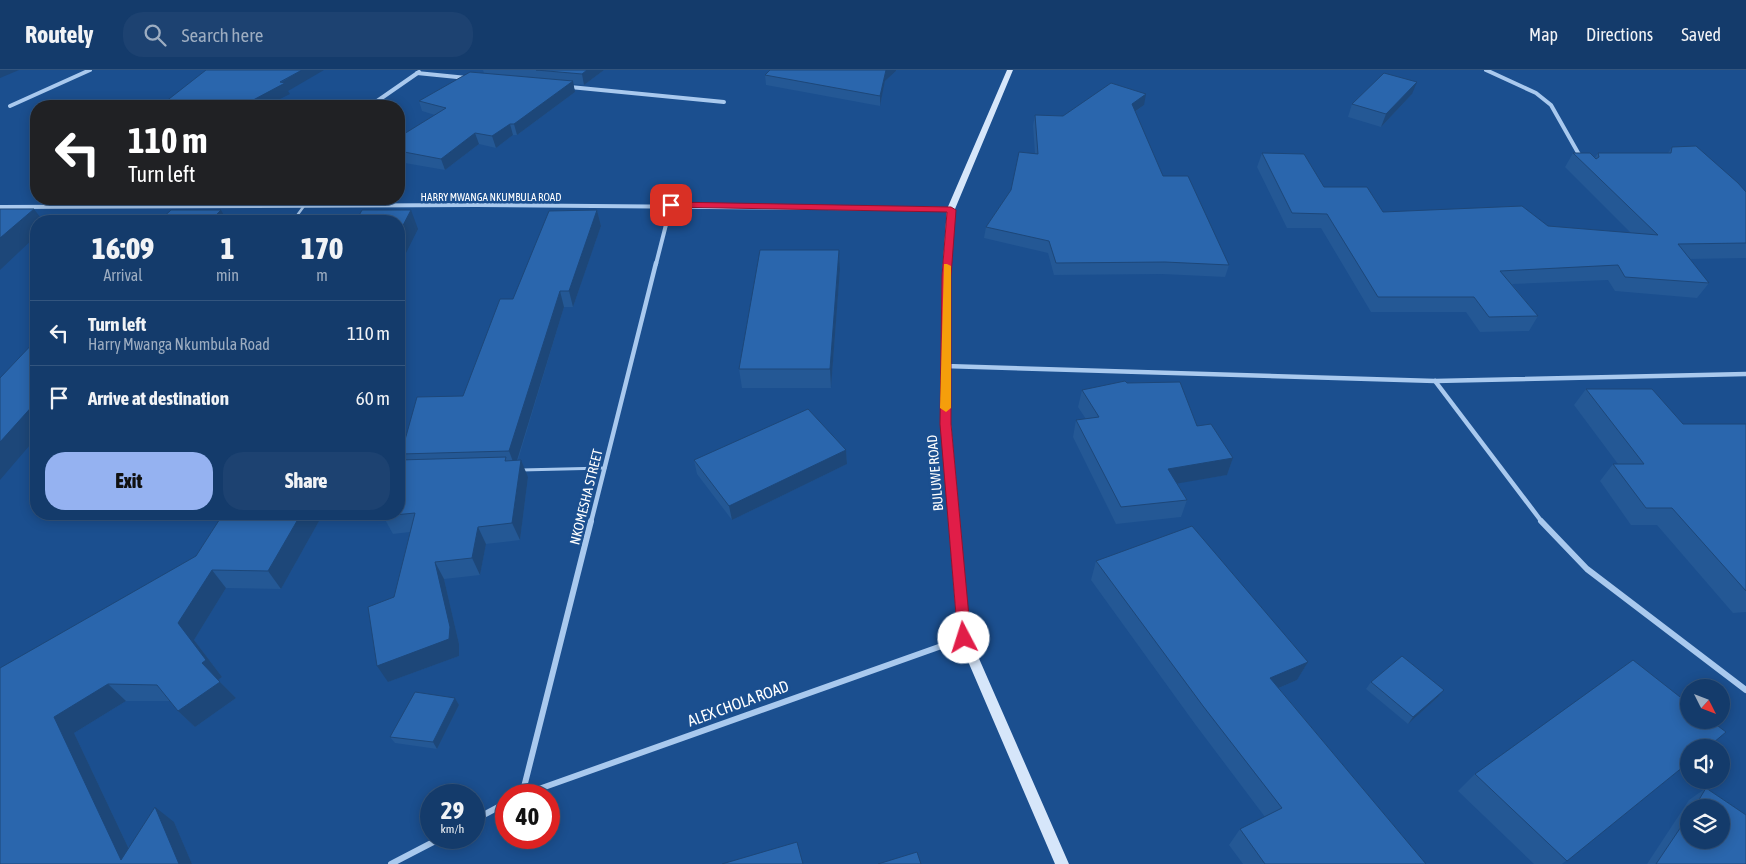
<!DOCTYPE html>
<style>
:root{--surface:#143b6b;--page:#1d4271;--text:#f1f3f6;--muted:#9dadc1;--line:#33557e;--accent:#95b2f1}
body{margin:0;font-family:"Asap Condensed",sans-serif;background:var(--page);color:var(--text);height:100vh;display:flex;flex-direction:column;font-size:19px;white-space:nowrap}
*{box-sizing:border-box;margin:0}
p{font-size:16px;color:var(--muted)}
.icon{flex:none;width:28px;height:28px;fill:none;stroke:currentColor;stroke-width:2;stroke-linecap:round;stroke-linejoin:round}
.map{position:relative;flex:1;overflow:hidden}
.sheet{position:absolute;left:30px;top:145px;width:375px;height:305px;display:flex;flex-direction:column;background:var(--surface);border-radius:20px;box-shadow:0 2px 12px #0003,0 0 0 1px var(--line)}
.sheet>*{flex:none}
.top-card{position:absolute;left:30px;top:30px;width:375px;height:105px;border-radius:20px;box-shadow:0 2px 12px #0003,0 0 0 1px var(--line);background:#202124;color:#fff;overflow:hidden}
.needle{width:32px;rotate:132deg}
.controls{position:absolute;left:1680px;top:609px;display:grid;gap:10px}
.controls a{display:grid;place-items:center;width:50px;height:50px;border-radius:50%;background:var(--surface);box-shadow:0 2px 12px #0003,0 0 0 1px var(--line);font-size:25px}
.speed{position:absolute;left:420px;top:714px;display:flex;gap:10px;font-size:25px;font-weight:700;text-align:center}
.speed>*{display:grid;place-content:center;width:65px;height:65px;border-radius:50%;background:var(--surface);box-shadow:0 2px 12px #0003,0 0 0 1px var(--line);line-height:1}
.speed small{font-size:12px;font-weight:400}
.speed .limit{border:8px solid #d22;background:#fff;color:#111}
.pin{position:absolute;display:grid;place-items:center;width:42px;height:42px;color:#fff;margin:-21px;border-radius:10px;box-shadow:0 2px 8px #0006}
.me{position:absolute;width:55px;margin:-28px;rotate:355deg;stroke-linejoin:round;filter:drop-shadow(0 0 4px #0008)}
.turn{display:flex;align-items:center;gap:18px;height:105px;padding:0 15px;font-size:22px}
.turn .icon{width:65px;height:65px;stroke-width:2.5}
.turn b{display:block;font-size:35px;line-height:42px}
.eta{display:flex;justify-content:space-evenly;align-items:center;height:85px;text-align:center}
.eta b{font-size:30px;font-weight:800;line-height:35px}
.primary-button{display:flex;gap:10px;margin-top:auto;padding:10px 15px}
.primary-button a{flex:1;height:58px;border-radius:20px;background:var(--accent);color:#111;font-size:20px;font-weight:800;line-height:58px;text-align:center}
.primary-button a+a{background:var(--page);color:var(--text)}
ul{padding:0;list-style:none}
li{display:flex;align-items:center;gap:15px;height:65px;padding:0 15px;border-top:1px solid var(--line)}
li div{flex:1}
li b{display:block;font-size:19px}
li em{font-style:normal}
header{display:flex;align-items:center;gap:30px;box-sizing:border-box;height:70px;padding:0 25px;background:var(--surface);border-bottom:1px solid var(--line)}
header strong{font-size:24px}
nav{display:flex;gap:28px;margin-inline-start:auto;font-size:18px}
.search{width:350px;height:45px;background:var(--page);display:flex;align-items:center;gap:12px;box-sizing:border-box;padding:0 18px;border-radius:20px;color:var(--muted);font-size:19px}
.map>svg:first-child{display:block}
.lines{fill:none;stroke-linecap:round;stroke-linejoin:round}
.lane-far1{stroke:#a9c9ee;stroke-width:2.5}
.lane{stroke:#a9c9ee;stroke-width:3}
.street-far2{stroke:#a9c9ee;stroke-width:4}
.street-far1{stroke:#a9c9ee;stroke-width:4.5}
.street{stroke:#a9c9ee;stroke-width:6}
.secondary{fill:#d6e6fa;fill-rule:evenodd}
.wall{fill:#245895;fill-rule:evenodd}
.shaded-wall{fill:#1d4779}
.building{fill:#2a66ad;stroke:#1d4779}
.route{fill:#e11d48;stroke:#92132f}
.slow{fill:#f59e0b}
.labels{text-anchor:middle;stroke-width:5;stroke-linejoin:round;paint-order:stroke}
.far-street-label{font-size:11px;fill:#fff;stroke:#1b4f8f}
.street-label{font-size:14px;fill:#fff;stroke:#1b4f8f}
.near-street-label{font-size:16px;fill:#fff;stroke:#1b4f8f}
</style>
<header>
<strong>Routely</strong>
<div class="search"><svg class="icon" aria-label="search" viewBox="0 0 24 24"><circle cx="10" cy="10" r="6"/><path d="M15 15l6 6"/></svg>Search here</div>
<nav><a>Map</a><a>Directions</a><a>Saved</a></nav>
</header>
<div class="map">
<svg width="1746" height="794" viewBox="0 0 1746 794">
<rect width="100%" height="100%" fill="#1b4f8f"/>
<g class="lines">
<path class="lane-far1" d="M293 151 304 136"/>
<path class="lane" d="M521 400 605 398"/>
<g class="street-far2">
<path d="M1486 0 1536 23 1551 35 1581 88"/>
<path d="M417 3 467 8"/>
<path d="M570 17 724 32"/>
<path d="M10 36 90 0"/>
<path d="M370 36 419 2"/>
<path d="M0 137 476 135 951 139"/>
<path d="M656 194 671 135"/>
</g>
<g class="street-far1">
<path d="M945 296 1435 311 1746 304"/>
<path d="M1435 311 1542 452"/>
<path d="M591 452 656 193"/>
</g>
<g class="street">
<path d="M1541 451 1587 499 1746 620"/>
<path d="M522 725 591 451"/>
<path d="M522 725 964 568"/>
<path d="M474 750 506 733"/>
<path d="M391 794 441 768"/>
</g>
<path class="secondary" d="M1007 0H1013L955 139 950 206 951 355 970 568 1069 794H1055L958 568 941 355 942 206 947 139Z"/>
</g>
<g class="wall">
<path d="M483 0H604L584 15 573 14 575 22 517 65H513L496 78 479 74 445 100 399 92V67L435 45 422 41 419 31 484 3Z"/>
<path d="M896 1 885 11 880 36 766 15 765 5Z"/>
<path d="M1412 24 1381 57 1348 47 1352 34Z"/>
<path d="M1144 35 1135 42 1163 106 1229 195 1225 207 1162 204 1054 205 1048 183 984 168 986 157 1035 84 1033 56 1035 45 1063 46Z"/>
<path d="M1672 77 1746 122V188L1689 189 1709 213 1697 228 1615 221 1608 210 1512 214 1538 246 1529 261 1480 262 1466 242H1371L1321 158H1287L1257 97 1262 83 1324 117 1383 142 1548 156 1631 163 1565 97 1573 83 1595 88 1598 83H1668Z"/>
<path d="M597 140 601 156 573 237H564L518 390 528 407 520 470 486 474 480 505 444 509 459 574V586L388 612 394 527 410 462 393 464 383 446 404 390 401 384 463 326 513 229Z"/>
<path d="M839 180 840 199 831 318H742L739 299Z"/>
<path d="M1127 313 1197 356 1233 388 1227 405 1177 413 1187 430 1181 447 1116 454 1073 367 1076 350 1086 349 1078 337 1082 320Z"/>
<path d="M1586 319 1683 354H1746V542L1733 543 1657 455H1631L1600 411 1613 394H1618L1574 335Z"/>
<path d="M846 380 847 394 732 450 697 404 694 390Z"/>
<path d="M223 444H323L281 519 226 518 194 570 222 607 218 610 236 628 195 657 178 641 170 631H126L74 663 128 777 174 752 192 794H0L2 597 196 486Z"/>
<path d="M1096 491 1308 592 1297 610 1279 618 1426 794H1243L1229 775 1240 759 1265 747 1195 654 1091 510Z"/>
<path d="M1371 612 1444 620 1438 627 1408 654 1366 619Z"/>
<path d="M455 628 459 635 437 679 395 673 390 667Z"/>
<path d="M1689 692 1562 794H1534L1458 721 1475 704Z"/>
<path d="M1706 718 1746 745V794H1647L1689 730ZM1689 738H1721V770H1689Z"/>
</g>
<g class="shaded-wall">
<path d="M0 0H19L0 8Z"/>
<path d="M302 0H324L288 21 290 24 266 36H242Z"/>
<path d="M587 0H604L584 15 582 4Z"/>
<path d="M886 0H896V1L885 11 880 36V26Z"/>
<path d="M573 11 575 22 517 65 514 54Z"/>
<path d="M1417 12 1412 24 1381 57 1386 44Z"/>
<path d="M1146 24 1144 35 1130 45 1132 34Z"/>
<path d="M510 54 513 65 496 78 492 66Z"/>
<path d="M475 63 479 74 445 100 441 89Z"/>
<path d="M34 139 43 151H36V166L0 200V168Z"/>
<path d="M221 140 227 151H210Z"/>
<path d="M411 140 418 159 399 197V163Z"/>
<path d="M597 140 601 156 573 237 569 221Z"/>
<path d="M839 180 840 199 831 318 830 299Z"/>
<path d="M560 221 564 237 515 397 509 381Z"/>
<path d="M36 332V368L0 410V372Z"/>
<path d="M846 380 847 394 732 450 729 436Z"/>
<path d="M1233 388 1227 405 1163 416 1168 399Z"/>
<path d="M521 390 528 407 520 470 512 453Z"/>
<path d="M301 444H323L281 519 268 501Z"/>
<path d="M478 457 486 474 480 505 472 488Z"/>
<path d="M435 492 444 509 459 574V586L388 612 377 596Z"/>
<path d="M212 500 226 518 194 570 222 607 218 610 202 593 178 553Z"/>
<path d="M1308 592 1297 610 1260 626 1270 608Z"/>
<path d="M220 612 236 628 195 657 178 641Z"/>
<path d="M108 614 126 631 74 663 136 794 121 790 54 647Z"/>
<path d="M1444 620 1438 627 1408 654 1413 647Z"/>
<path d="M455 628 459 635 437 679 433 672Z"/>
<path d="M155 737 174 752 192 794H179Z"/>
</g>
<g class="building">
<path d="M206 0H302L280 12 285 13 242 36H160Z"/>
<path d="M536 0H587L582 4Z"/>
<path d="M770 0H886L880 26 765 5Z"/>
<path d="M470 2 573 11 514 54H510L492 66 475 63 441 89 399 81V67L446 38 419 31Z"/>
<path d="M1384 3 1417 12 1386 44 1352 34Z"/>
<path d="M1111 13 1146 24 1132 34 1163 106H1188L1229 195 1165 192 1056 193 1049 171 986 157 1011 120 1019 82 1038 84 1035 45 1063 46Z"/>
<path d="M1696 76 1738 113 1746 122V173L1678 174 1709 213 1625 207 1618 195 1500 201 1538 246 1489 247 1474 227H1378L1327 144 1292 143 1262 83 1304 84 1324 117H1367L1383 142 1522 136 1548 156 1658 165 1573 83H1590L1596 89 1599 87 1598 83H1671L1672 77Z"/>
<path d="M0 139H34L0 168Z"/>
<path d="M171 140H221L210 151H159Z"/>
<path d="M362 140H411L399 163V151H356Z"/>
<path d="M597 140 569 221H560L509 381 401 384 417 327 463 326 500 229H513L549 141Z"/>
<path d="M760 180H839L830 299H739Z"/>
<path d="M36 270V332L0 372V308Z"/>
<path d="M1125 311 1127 313 1180 312 1197 356 1211 354 1233 388 1168 399 1187 430 1121 437 1076 350 1099 347 1082 320Z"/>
<path d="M1586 319H1652L1683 354H1746V521L1672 438H1646L1613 394H1644Z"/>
<path d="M808 339 846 380 729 436 694 390Z"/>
<path d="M506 387 505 391 521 390 512 453 478 457 472 488 435 492 450 557 449 569 377 596 368 537 394 527 415 443 383 446 384 444H399V390Z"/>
<path d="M223 444H301L268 501 212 500 178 553 206 590 202 593 220 612 178 641 157 615 108 614 54 647 121 790 155 737 179 794H0V598L196 486Z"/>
<path d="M1192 456 1308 592 1270 608 1426 794H1265L1240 759 1282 738 1203 636 1096 491Z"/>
<path d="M1402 586 1444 620 1413 647 1371 612Z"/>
<path d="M1633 590 1689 634V650H1710L1726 662 1707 678H1689V692L1567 791 1475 704Z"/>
<path d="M415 622 455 628 433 672 390 667Z"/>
<path d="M1706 718 1746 745V794H1656L1689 745V770H1721V738H1694Z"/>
<path d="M797 772 803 794H722Z"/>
<path d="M917 782 921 794H878Z"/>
</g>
<path class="route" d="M671 132 951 137 956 140 951 206V354L971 568 969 572 964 574 960 572 958 568 940 354 942 206 947 142 668 137V133Z"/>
<path class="slow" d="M944 194H947L951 196V338L946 342 940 338Z"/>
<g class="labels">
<g class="far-street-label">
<text x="491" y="131">HARRY MWANGA NKUMBULA ROAD</text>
</g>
<g class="street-label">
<text transform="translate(935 403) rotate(-95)" y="5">BULUWE ROAD</text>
<text transform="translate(586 427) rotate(-76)" y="5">NKOMESHA STREET</text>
</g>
<g class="near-street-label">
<text transform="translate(738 633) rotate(-20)" y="6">ALEX CHOLA ROAD</text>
</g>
</g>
</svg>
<div class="controls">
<a><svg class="needle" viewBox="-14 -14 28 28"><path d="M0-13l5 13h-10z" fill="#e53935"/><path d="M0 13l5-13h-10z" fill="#9dadc1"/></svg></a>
<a><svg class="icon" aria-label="sound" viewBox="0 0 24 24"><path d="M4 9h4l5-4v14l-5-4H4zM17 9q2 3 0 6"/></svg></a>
<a><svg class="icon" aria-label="layers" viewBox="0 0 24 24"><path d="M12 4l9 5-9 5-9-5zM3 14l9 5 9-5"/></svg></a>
</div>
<div class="speed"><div>29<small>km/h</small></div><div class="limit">40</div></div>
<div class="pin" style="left:671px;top:135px;background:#d93025"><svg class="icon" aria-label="arrive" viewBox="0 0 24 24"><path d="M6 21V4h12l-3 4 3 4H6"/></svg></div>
<svg class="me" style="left:964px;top:568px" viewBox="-20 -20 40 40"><circle r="19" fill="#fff"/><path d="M0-13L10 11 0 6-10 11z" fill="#e11d48"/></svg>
<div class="top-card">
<div class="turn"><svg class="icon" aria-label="left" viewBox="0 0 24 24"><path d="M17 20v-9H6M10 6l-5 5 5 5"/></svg><div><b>110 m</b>Turn left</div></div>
</div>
<section class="sheet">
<div class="eta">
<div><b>16:09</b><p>Arrival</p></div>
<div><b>1</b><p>min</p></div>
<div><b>170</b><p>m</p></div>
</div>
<ul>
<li><svg class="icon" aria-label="left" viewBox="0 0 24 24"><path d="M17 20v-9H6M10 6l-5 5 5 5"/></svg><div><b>Turn left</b><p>Harry Mwanga Nkumbula Road</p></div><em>110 m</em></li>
<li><svg class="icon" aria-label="arrive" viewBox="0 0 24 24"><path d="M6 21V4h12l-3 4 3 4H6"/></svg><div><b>Arrive at destination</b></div><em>60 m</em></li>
</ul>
<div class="primary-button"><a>Exit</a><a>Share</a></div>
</section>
</div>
